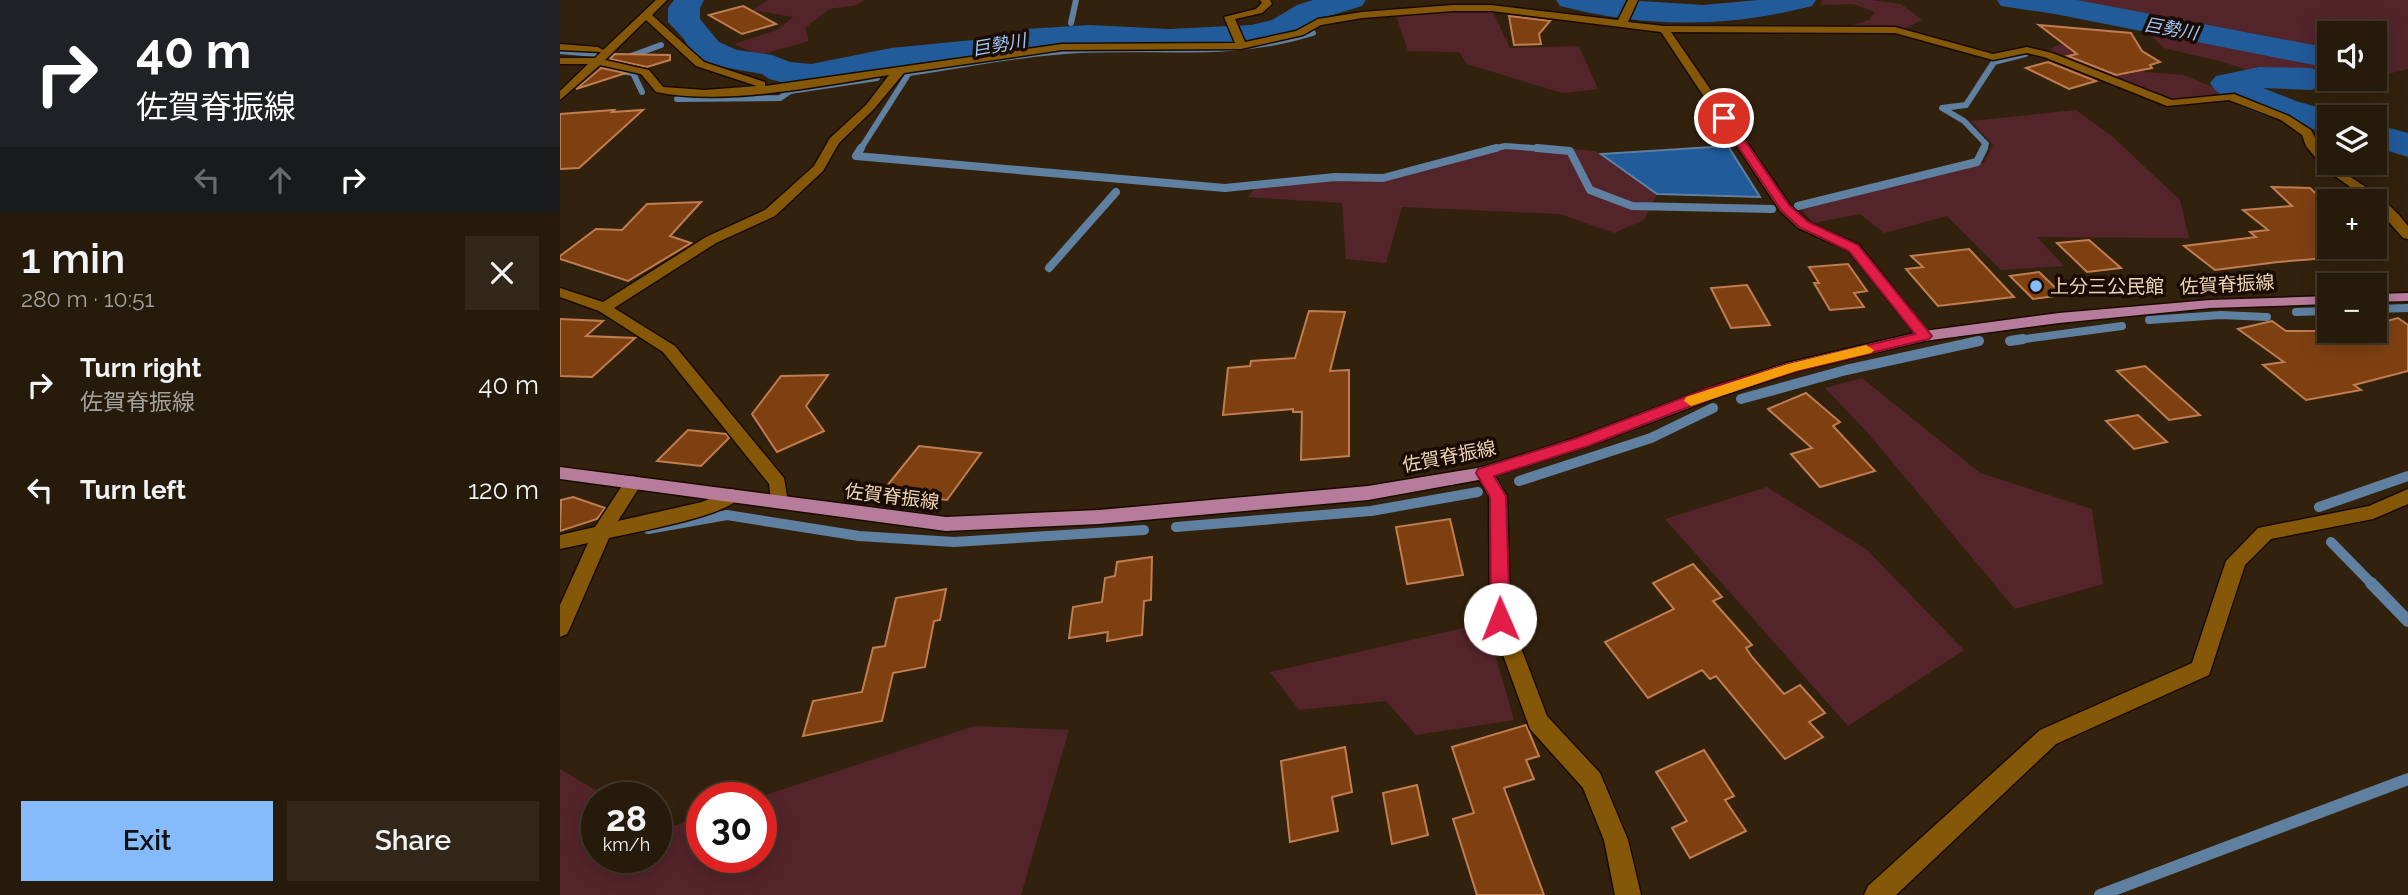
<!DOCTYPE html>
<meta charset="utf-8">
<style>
:root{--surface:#261a0a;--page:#322718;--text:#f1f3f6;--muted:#a4a19c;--line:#42382b;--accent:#85bbfb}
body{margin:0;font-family:Raleway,"Noto Sans JP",sans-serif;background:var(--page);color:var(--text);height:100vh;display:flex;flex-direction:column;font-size:26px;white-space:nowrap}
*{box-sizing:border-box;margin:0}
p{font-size:23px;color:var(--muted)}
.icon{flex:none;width:38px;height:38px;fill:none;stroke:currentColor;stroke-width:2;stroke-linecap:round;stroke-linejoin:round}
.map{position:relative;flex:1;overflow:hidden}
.drawer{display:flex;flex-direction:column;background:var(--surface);width:560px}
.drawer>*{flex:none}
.guide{background:#202124;color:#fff;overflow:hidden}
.fabs{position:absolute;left:1757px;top:21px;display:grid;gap:14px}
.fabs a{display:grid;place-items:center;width:70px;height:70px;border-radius:0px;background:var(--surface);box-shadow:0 4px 18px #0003,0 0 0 2px var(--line);font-size:35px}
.speed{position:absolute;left:21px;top:782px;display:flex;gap:14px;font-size:35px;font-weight:700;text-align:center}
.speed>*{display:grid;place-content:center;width:91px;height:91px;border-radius:50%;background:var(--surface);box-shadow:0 4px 18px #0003,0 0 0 2px var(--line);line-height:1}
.speed small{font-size:18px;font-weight:400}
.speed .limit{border:10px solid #d22;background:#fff;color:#111}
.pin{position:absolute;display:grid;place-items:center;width:60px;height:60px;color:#fff;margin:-30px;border:4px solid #fff;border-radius:50%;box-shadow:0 2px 7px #0007}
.me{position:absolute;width:77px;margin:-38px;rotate:359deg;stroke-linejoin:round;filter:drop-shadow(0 0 5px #0008)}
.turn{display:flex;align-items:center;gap:24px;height:147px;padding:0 21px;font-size:32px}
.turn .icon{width:91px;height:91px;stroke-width:2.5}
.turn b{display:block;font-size:49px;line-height:60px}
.lanes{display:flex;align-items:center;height:66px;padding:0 21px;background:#0003;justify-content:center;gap:35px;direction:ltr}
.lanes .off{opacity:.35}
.round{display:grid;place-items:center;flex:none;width:74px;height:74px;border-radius:0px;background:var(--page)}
.overview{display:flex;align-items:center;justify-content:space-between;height:119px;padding:0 21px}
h1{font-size:42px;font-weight:600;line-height:52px}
.primary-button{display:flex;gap:14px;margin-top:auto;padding:14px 21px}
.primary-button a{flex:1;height:80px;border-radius:0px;background:var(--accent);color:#111;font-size:28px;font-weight:600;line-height:80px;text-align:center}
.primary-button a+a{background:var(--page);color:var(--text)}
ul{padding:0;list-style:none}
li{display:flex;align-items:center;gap:21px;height:105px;padding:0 21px}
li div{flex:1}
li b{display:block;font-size:26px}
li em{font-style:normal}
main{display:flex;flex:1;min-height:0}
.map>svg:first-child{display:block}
.green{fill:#54242b}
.water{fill:#215b99;stroke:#5f80a1;stroke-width:2}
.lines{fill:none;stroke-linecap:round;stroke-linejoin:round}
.stream-far3{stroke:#5f80a1;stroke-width:6}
.stream-far2{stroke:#5f80a1;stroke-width:8}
.stream-far1{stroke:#5f80a1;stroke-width:10}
.stream{stroke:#5f80a1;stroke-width:12}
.river{fill:#215b99;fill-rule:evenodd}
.building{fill:#7e4011;stroke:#c07d51;stroke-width:2}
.street-casing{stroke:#190b00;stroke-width:3}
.primary-casing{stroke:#190b00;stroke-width:3}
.street{fill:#855708;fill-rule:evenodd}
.primary{fill:#b77c9c;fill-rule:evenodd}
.route{fill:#e11d48;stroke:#92132f;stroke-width:2}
.slow{fill:#f59e0b}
.poi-dot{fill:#85bbfb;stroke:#190b00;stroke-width:2.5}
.labels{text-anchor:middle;stroke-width:7;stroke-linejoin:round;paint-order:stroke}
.far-water-label{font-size:18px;font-style:italic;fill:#9cc8fd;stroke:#190b00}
.street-label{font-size:19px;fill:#efd5b5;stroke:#190b00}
.poi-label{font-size:19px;fill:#efd5b5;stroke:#190b00;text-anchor:start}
</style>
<main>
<section class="drawer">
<div class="guide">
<div class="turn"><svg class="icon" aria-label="right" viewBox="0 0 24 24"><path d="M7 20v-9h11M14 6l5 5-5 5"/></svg><div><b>40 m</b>佐賀脊振線</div></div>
<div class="lanes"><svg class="icon off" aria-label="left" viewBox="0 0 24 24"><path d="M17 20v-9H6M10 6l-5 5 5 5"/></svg><svg class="icon off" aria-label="ahead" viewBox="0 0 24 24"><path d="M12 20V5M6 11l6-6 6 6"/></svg><svg class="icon" aria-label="right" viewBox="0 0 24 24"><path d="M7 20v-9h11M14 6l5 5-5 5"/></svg></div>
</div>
<div class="overview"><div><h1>1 min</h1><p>280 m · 10:51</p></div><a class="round"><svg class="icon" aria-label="close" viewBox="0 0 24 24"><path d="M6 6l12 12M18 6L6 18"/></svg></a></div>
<ul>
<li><svg class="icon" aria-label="right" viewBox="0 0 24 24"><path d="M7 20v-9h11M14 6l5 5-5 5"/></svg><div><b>Turn right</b><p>佐賀脊振線</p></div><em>40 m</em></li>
<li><svg class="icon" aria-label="left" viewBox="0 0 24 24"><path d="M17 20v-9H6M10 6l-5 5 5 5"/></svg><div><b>Turn left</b></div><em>120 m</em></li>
</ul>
<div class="primary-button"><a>Exit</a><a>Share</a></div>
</section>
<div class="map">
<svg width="1848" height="895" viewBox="0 0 1848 895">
<rect width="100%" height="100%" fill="#32220d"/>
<g class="green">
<path d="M208 0H304L297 5 269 9 245 28 249 41 199 55 174 44 217 30 233 17 192 10Z"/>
<path d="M1262 0H1311L1341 4 1362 20 1338 32 1274 31 1309 20 1315 12 1293 4 1261 5Z"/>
<path d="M1445 0H1848V69L1815 77V33H1769V79H1808L1789 83 1729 84 1663 62 1604 48 1580 25Z"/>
<path d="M894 10H932L950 48 1019 46 1038 89 1002 93 907 64 899 52 848 51 836 15Z"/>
<path d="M1534 39 1585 72 1624 75 1666 93 1607 101 1488 52 1495 46Z"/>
<path d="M1516 110 1553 137 1620 200 1629 238 1477 237 1504 266 1441 270 1387 216 1324 233 1300 214 1253 223 1241 209 1424 163 1433 145 1411 121Z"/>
<path d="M944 143 1035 151 1097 194 1084 220 1054 233 1000 214 842 207 826 263 786 259 782 203 688 197 699 182 775 174 823 175Z"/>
<path d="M1302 378 1420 473 1532 509 1543 584 1455 609 1307 432 1265 388Z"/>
<path d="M1207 487 1306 549 1404 650 1288 726 1105 519Z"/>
<path d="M926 623 954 720 856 735 826 701 739 710 710 672Z"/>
<path d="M414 726 509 730 461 895H0V769L49 798H37V858H96V826L102 830 142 816V858H201V798H197Z"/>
</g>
<path class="water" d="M1168 146 1200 197 1097 194 1041 154Z"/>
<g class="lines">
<g class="stream-far3">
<path d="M511 23 516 0"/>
<path d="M0 51 34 54"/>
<path d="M52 56 63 59 101 45"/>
<path d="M42 68 73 73 82 92"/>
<path d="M117 99 220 98 230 91 317 78"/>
<path d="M300 150 349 73C405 65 462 53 519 50 602 46 671 58 753 33"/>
<path d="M929 150 945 146 1000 150"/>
<path d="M1423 150 1426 144 1404 121 1382 108 1406 105 1434 62 1465 54"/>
</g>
<g class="stream-far2">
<path d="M301 148 296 156 665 188 775 177 823 178 936 148"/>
<path d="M977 148 1010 151 1030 190 1072 206 1212 209"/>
<path d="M1238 206 1417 162 1424 148"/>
<path d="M489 268 556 192"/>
<path d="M1815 309 1848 308"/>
<path d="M1736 312 1769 311"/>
<path d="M1589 320 1661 315 1707 317"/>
<path d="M1450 341 1562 326"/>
</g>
<g class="stream-far1">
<path d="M1450 341 1463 339"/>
<path d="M1181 399 1286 370 1419 341"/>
<path d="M959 481 1091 438 1153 408"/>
<path d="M1759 507 1848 476"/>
<path d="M616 527 811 511 918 492"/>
<path d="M88 529 167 515 299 536 394 542 584 530"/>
<path d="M1771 542 1813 585"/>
</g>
<g class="stream">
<path d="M1811 583 1848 621"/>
<path d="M1540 895 1848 779"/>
</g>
<g class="river">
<path d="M114 0H144L140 8V19L159 42 177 50 212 55 230 62 251 64 331 48 433 38 466 29 530 25 609 29 691 25 712 20 737 5 753 0H806L802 6 759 19 734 34 691 45 609 49 530 45 469 49 436 58 331 68 251 84 221 82 209 79 202 74 157 66 135 56 123 38 108 22V8Z"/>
<path d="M996 0H1065L1143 5 1198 0H1256L1252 6C1167 28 1085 28 1000 6Z"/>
<path d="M1437 0H1517L1769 48V68L1495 14 1441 6Z"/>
<path d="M1699 67 1751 68 1763 72 1769 79 1763 86 1751 90 1703 88 1736 101 1782 114 1784 117H1769V133C1741 127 1664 109 1650 83L1656 76Z"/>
<path d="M1815 124 1848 133V157L1815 147Z"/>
</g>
</g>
<g class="building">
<path d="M183 6 216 24 182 34 149 15Z"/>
<path d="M949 16 990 21 979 34 981 44 954 45Z"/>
<path d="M1479 25 1571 33 1582 51 1600 62 1590 65 1592 68 1556 75 1508 56 1517 54Z"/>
<path d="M55 54 110 55V60L87 67 50 59Z"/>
<path d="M1488 62 1536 81 1509 89 1466 68Z"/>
<path d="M41 68 66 73 16 89Z"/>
<path d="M54 110 52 112 83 110 19 168 0 169V114Z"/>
<path d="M1712 187 1750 188 1769 206V247H1812L1819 254 1718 262 1655 270 1624 246 1696 237 1690 232 1708 230 1683 210 1732 206Z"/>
<path d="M141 202 110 236 131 243 68 281 0 259V256L36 229 62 230 87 204Z"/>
<path d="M1529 240 1561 268 1527 272 1497 243Z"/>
<path d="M1409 249 1454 297 1378 306 1346 269 1363 267 1351 256Z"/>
<path d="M1288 264 1307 291 1294 293 1304 307 1270 310 1254 283H1259L1249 267Z"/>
<path d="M1479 272 1503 295 1473 299 1450 276Z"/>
<path d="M1187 285 1210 325 1171 328 1151 288Z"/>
<path d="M749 311 785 312 770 371 789 370V456L741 460 742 412H733V409L663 415 668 368 690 366 691 361 735 358Z"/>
<path d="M1838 318 1848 325V371L1794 385 1801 390 1746 400 1703 365 1724 362 1678 329 1712 321 1726 331H1815V324Z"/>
<path d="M0 319 43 321 26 336 75 338 32 377 0 376Z"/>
<path d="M1585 366 1640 415 1609 420 1557 371Z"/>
<path d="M268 375 246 406 264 431 217 452 192 414 221 376Z"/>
<path d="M1246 393 1280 422 1273 426 1315 471 1260 487 1231 454 1252 448 1208 409Z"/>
<path d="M1578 415 1607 442 1574 449 1546 421Z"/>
<path d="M128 430 166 434 169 438 141 466 97 461Z"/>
<path d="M359 446 421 453 387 500 322 492Z"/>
<path d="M13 497 45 508 37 519 0 531 1 500Z"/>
<path d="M890 519 903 575 847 584 836 527Z"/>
<path d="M592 557 591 600 584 601 582 635 547 641 548 632 509 638 513 607 542 602 545 578 555 576 557 562Z"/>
<path d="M1133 564 1162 597 1153 601 1192 645 1186 648 1192 657 1224 694 1240 685 1265 713 1249 722 1263 737 1225 759 1156 676 1150 679 1142 670 1088 698 1045 642 1114 609 1093 583Z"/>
<path d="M386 589 380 620 374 621 365 667 333 673 322 721 243 736 253 701 302 692 313 648 325 646 336 598Z"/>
<path d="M966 725 979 756 966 760 974 779 944 788 984 895H917L893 819 914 813 892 747Z"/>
<path d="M785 747 792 792 772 797 778 831 730 842 721 761Z"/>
<path d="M1144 750 1174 796 1165 800 1186 831 1130 858 1112 828 1127 821 1096 772Z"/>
<path d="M857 785 868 835 832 844 823 793Z"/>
</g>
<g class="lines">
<defs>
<g id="street">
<path d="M96 0H107L92 15 144 62 205 82V86L502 44 675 43 664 17 696 9 702 3 700 0H710L712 4 702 13 675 19 685 42 736 31 758 19 802 12 893 5H931L1058 20 1068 0H1078L1068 22 1104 26 1335 27 1433 54 1467 47 1492 53 1612 100 1674 94 1729 116 1751 130 1769 163 1821 197 1839 215 1848 226V239L1843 238 1815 206V201H1810L1765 169 1746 146 1742 135 1721 120 1669 100 1607 106 1484 57 1467 53 1433 60 1335 33 1111 32 1230 205 1248 222 1299 245 1369 333 1372 336 1364 341 1359 339 1289 251 1238 228 1220 211 1101 32 931 11H893L802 18 761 25 743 35 681 49 502 50 344 73 314 109 279 143 263 171 215 216 156 243 54 308 115 346 224 478 228 502 226 507H212L209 484 103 352 39 311 0 297V288L43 302 146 237 205 210 254 166 270 138 306 105 329 75C259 86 165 106 96 92L81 74 40 65 0 100V91L28 64H0V58H35L41 52 0 50V44L38 47 43 50ZM86 20 136 66 197 86 145 90 103 87 89 70 45 60Z"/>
<path d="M924 467 930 468 947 496 950 619 987 716 1040 773 1068 840 1081 895H1055L1044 840 1023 788 970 729 930 619 929 496 915 473 918 468Z"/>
<path d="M73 476 79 478 82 483 58 521 142 502 172 489 178 491 181 496C169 516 75 532 49 538L10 628 7 634 0 637V605L28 543 0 549V535L35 527 67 478Z"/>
<path d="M1848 489V504L1813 519 1711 539 1685 565 1649 675 1496 744 1336 895H1304L1308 886 1480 730 1632 663 1666 561 1698 528 1809 506Z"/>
</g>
<g id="primary">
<path d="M1848 293V301L1815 302V294Z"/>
<path d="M1769 296V304L1650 308 1499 323 1364 341 1237 371 1158 397 1028 446 924 479 808 500 539 524 386 531 0 479V467L386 517 539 510 808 486 923 467 1016 438 1146 389 1227 363 1364 331 1499 313 1650 300Z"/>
</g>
</defs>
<use href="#street" class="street-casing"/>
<use href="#primary" class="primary-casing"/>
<use href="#street" class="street"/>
<use href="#primary" class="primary"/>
</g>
<path class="route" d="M1161 116H1168L1229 205 1248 222 1298 245 1372 336 1369 339 1236 371 1157 396 1028 446 934 476 946 496 950 619 947 624 940 626 934 624 931 619 930 497 916 473 918 469 1017 438 1146 389 1228 364 1355 334 1289 251 1239 227 1221 210 1159 118Z"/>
<path class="slow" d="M1306 345 1314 350 1311 353 1236 371 1131 406 1124 401 1126 397 1228 364Z"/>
<circle class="poi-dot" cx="1476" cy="286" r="7"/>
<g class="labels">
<g class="far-water-label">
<text transform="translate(1611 29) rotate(10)" y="6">巨勢川</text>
<text transform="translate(439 45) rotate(-10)" y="6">巨勢川</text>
</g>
<g class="street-label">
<text transform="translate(1667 284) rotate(-3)" y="7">佐賀脊振線</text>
<text transform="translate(889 456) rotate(-11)" y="7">佐賀脊振線</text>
<text transform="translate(332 496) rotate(7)" y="7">佐賀脊振線</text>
</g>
<g class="poi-label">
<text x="1490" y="293">上分三公民館</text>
</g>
</g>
</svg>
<div class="fabs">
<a><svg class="icon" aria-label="sound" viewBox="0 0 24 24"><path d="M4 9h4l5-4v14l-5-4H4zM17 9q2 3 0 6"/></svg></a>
<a><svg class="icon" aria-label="layers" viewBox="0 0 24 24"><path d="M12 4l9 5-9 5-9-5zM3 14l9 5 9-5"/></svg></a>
<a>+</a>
<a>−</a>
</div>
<div class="speed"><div>28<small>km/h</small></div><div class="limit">30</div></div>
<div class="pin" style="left:1164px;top:118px;background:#d93025"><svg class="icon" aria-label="arrive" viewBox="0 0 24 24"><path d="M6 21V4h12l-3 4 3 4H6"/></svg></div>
<svg class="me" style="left:940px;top:619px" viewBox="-20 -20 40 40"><circle r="19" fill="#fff"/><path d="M0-13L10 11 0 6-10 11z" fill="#e11d48"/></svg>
</div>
</main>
